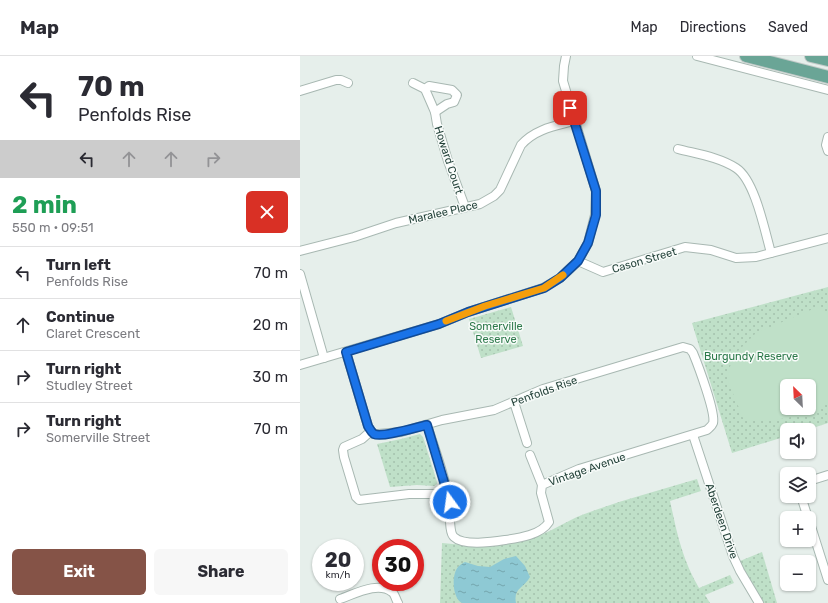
<!DOCTYPE html>
<meta charset="utf-8">
<style>
:root{--surface:#fff;--page:#f7f7f7;--text:#2b2b33;--muted:#7c7c81;--line:#e1e1e2;--accent:#855347}
body{margin:0;font-family:Rubik,sans-serif;background:var(--page);color:var(--text);height:100vh;display:flex;flex-direction:column;font-size:15px;white-space:nowrap}
*{box-sizing:border-box;margin:0}
p{font-size:13px;color:var(--muted)}
.icon{flex:none;width:22px;height:22px;fill:none;stroke:currentColor;stroke-width:2;stroke-linecap:round;stroke-linejoin:round}
.map{position:relative;flex:1;overflow:hidden}
.sheet{display:flex;flex-direction:column;background:var(--surface);width:300px}
.sheet>*{flex:none}
.top-card{background:#fff;color:var(--text);overflow:hidden}
.needle{width:26px;rotate:336deg}
.buttons{position:absolute;left:480px;top:323px;display:grid;gap:8px}
.buttons a{display:grid;place-items:center;width:36px;height:36px;border-radius:6px;background:var(--surface);box-shadow:0 1px 3px #0004;font-size:20px}
.speed{position:absolute;left:12px;top:483px;display:flex;gap:8px;font-size:20px;font-weight:700;text-align:center}
.speed>*{display:grid;place-content:center;width:52px;height:52px;border-radius:50%;background:var(--surface);box-shadow:0 1px 3px #0004;line-height:1}
.speed small{font-size:10px;font-weight:400}
.speed .limit{border:6px solid #d22;background:#fff;color:#111}
.pin{position:absolute;display:grid;place-items:center;width:34px;height:34px;color:#fff;margin:-17px;border-radius:8px;box-shadow:0 2px 6px #0006}
.me{position:absolute;width:44px;margin:-22px;rotate:346deg;stroke-linejoin:round;filter:drop-shadow(0 0 3px #0008)}
.turn{display:flex;align-items:center;gap:14px;height:84px;padding:0 12px;font-size:18px}
.turn .icon{width:52px;height:52px;stroke-width:2.5}
.turn b{display:block;font-size:28px;line-height:34px}
.lanes{display:flex;align-items:center;height:38px;padding:0 12px;background:#0003;justify-content:center;gap:20px;direction:ltr}
.lanes .off{opacity:.35}
.round{display:grid;place-items:center;flex:none;width:42px;height:42px;border-radius:6px;background:var(--page)}
.head{display:flex;align-items:center;justify-content:space-between;height:68px;padding:0 12px}
h1{font-size:24px;font-weight:700;line-height:30px;color:#1e9e55}
.action{display:flex;gap:8px;margin-top:auto;padding:8px 12px}
.action a{flex:1;height:46px;border-radius:6px;background:var(--accent);color:#fff;font-size:16px;font-weight:700;line-height:46px;text-align:center}
.action a+a{background:var(--page);color:var(--text)}
ul{padding:0;list-style:none}
li{display:flex;align-items:center;gap:12px;height:52px;padding:0 12px;border-top:1px solid var(--line)}
li div{flex:1}
li b{display:block;font-size:15px}
li em{font-style:normal}
header{display:flex;align-items:center;gap:24px;box-sizing:border-box;height:56px;padding:0 20px;background:var(--surface);border-bottom:1px solid var(--line)}
header strong{font-size:19px}
nav{display:flex;gap:22px;margin-inline-start:auto;font-size:14px}
main{display:flex;flex:1;min-height:0}
.map>svg:first-child{display:block}
.park{fill:url(#park-dots);fill-rule:evenodd}
.pitch{fill:#bfe0c8;fill-rule:evenodd}
.water{fill:url(#water-ripples)}
.lines{fill:none;stroke-linecap:round;stroke-linejoin:round}
.street-casing{stroke:#a8b8b2;stroke-width:10}
.primary-casing{stroke:#c2cac8;stroke-width:14}
.street{stroke:#fff;stroke-width:8}
.primary{stroke:#6aa596;stroke-width:12}
.route-casing{stroke:#114b97;stroke-width:10}
.route{stroke:#1a73e8;stroke-width:7}
.slow{stroke:#f59e0b;stroke-width:7}
.labels{text-anchor:middle;stroke-width:3;stroke-linejoin:round;paint-order:stroke}
.street-label{font-size:11px;fill:#24423a;stroke:#f7fbf9}
.park-label{font-size:11px;fill:#2d7a4b;stroke:#f7fbf9}
</style>
<header>
<strong>Map</strong>
<nav><a>Map</a><a>Directions</a><a>Saved</a></nav>
</header>
<main>
<section class="sheet">
<div class="top-card">
<div class="turn"><svg class="icon" aria-label="left" viewBox="0 0 24 24"><path d="M17 20v-9H6M10 6l-5 5 5 5"/></svg><div><b>70 m</b>Penfolds Rise</div></div>
<div class="lanes"><svg class="icon" aria-label="left" viewBox="0 0 24 24"><path d="M17 20v-9H6M10 6l-5 5 5 5"/></svg><svg class="icon off" aria-label="ahead" viewBox="0 0 24 24"><path d="M12 20V5M6 11l6-6 6 6"/></svg><svg class="icon off" aria-label="ahead" viewBox="0 0 24 24"><path d="M12 20V5M6 11l6-6 6 6"/></svg><svg class="icon off" aria-label="right" viewBox="0 0 24 24"><path d="M7 20v-9h11M14 6l5 5-5 5"/></svg></div>
</div>
<div class="head"><div><h1>2 min</h1><p>550 m · 09:51</p></div><a class="round" style="background:#d93025;color:#fff"><svg class="icon" aria-label="close" viewBox="0 0 24 24"><path d="M6 6l12 12M18 6L6 18"/></svg></a></div>
<ul>
<li><svg class="icon" aria-label="left" viewBox="0 0 24 24"><path d="M17 20v-9H6M10 6l-5 5 5 5"/></svg><div><b>Turn left</b><p>Penfolds Rise</p></div><em>70 m</em></li>
<li><svg class="icon" aria-label="ahead" viewBox="0 0 24 24"><path d="M12 20V5M6 11l6-6 6 6"/></svg><div><b>Continue</b><p>Claret Crescent</p></div><em>20 m</em></li>
<li><svg class="icon" aria-label="right" viewBox="0 0 24 24"><path d="M7 20v-9h11M14 6l5 5-5 5"/></svg><div><b>Turn right</b><p>Studley Street</p></div><em>30 m</em></li>
<li><svg class="icon" aria-label="right" viewBox="0 0 24 24"><path d="M7 20v-9h11M14 6l5 5-5 5"/></svg><div><b>Turn right</b><p>Somerville Street</p></div><em>70 m</em></li>
</ul>
<div class="action"><a>Exit</a><a>Share</a></div>
</section>
<div class="map">
<svg width="528" height="547" viewBox="0 0 528 547">
<defs>
<pattern id="park-dots" width="8" height="8" patternUnits="userSpaceOnUse"><rect width="8" height="8" fill="#bfe0c8"/><path d="M2 2h.1M6 6h.1" fill="none" stroke="#a4c1ad" stroke-width="1.8" stroke-linecap="round"/></pattern>
<pattern id="water-ripples" width="26" height="14" patternUnits="userSpaceOnUse"><rect width="26" height="14" fill="#8ec9d4"/><path d="M2 4q2-2 4 0t4 0M15 11q2-2 4 0t4 0" fill="none" stroke="#74a5ad"/></pattern>
</defs>
<rect width="100%" height="100%" fill="#e6efeb"/>
<g class="park">
<path d="M528 231V367L507 374H487V380L432 397 392 267ZM487 330H509V352H487Z"/>
<path d="M211 251 223 290 181 302 169 263Z"/>
<path d="M120 378 123 381 137 426V428L134 430 117 429 90 431 77 388 101 383Z"/>
<path d="M397 423 401 435 370 445C377 477 382 503 399 532L430 519 434 527 405 539 410 547H140L142 487C176 490 205 493 238 480 256 473 271 462 290 456 325 443 361 434 397 423Z"/>
<path d="M462 496 477 547H462L440 505Z"/>
</g>
<path class="pitch" d="M513 253H521L528 257V346C514 359 460 370 443 362L428 325 429 313 435 298 456 277ZM487 330H509V352H487Z"/>
<path class="water" d="M216 500 225 510 230 521C224 532 213 532 216 547H162C152 542 151 517 159 510 161 508 163 507 165 506L178 510 190 511 204 503Z"/>
<g class="lines">
<defs>
<g id="street">
<path d="M397 0 528 34"/>
<path d="M113 27 125 33 135 56 137 68 148 105 165 151"/>
<path d="M125 33 129 30 152 34 157 39 154 46 147 48 135 56"/>
<path d="M0 35 36 24H41L48 27"/>
<path d="M528 81 526 89 528 95"/>
<path d="M378 93C397 98 419 101 436 112 455 124 465 176 471 197"/>
<path d="M0 195 54 181 96 167 180 148 194 140 200 134 221 89C235 73 255 70 274 65"/>
<path d="M278 205 303 216 385 191 411 194 436 202 456 201 528 182"/>
<path d="M0 218 24 302"/>
<path d="M46 296 68 370 71 375"/>
<path d="M0 309 139 268 168 256 243 232 260 222 278 205 288 187 295 159 296 135 263 25 264 10 266 0"/>
<path d="M214 346 227 387"/>
<path d="M127 369C135 394 145 419 149 445 151 454 148 476 154 481 163 490 193 486 205 484 219 482 241 479 249 466L241 437 242 429 279 413 407 374C409 372 412 370 413 367 416 357 398 309 393 297L390 293 383 291 243 333 194 354 142 364 101 376 78 378H74L71 375 62 383 44 391 43 394 44 401 56 441 59 444 109 438H135L147 435"/>
<path d="M393 379 433 500 440 515 459 547"/>
<path d="M230 399 242 429"/>
<path d="M509 425 528 419"/>
<path d="M501 440 508 462"/>
<path d="M509 464 528 524"/>
<path d="M40 543C55 538 78 525 92 536 95 538 96 544 98 547"/>
</g>
<g id="primary">
<path d="M446 0 528 21"/>
<path d="M511 0 528 4"/>
</g>
</defs>
<use href="#street" class="street-casing"/>
<use href="#primary" class="primary-casing"/>
<use href="#street" class="street"/>
<use href="#primary" class="primary"/>
</g>
<g class="lines">
<defs>
<path id="route" d="M150 446 127 369C117 371 82 382 74 378 71 376 70 373 68 370L46 296 139 268 168 256 244 232 260 222 278 205 288 187 296 159V135L270 52"/>
</defs>
<use href="#route" class="route-casing"/>
<use href="#route" class="route"/>
<path class="slow" d="M146 265 185 250 244 232 263 219"/>
</g>
<g class="labels">
<g class="street-label">
<text transform="translate(149 104) rotate(72)" y="4">Howard Court</text>
<text transform="translate(143 156) rotate(-13)" y="4">Maralee Place</text>
<text transform="translate(344 204) rotate(-16)" y="4">Cason Street</text>
<text transform="translate(244 335) rotate(-20)" y="4">Penfolds Rise</text>
<text transform="translate(287 413) rotate(-19)" y="4">Vintage Avenue</text>
<text transform="translate(422 465) rotate(71)" y="4">Aberdeen Drive</text>
</g>
<g class="park-label">
<text x="196" y="274">Somerville<tspan x="196" dy="13">Reserve</tspan></text>
<text x="451" y="304">Burgundy Reserve</text>
</g>
</g>
</svg>
<div class="buttons">
<a><svg class="needle" viewBox="-14 -14 28 28"><path d="M0-13l5 13h-10z" fill="#e53935"/><path d="M0 13l5-13h-10z" fill="#7c7c81"/></svg></a>
<a><svg class="icon" aria-label="sound" viewBox="0 0 24 24"><path d="M4 9h4l5-4v14l-5-4H4zM17 9q2 3 0 6"/></svg></a>
<a><svg class="icon" aria-label="layers" viewBox="0 0 24 24"><path d="M12 4l9 5-9 5-9-5zM3 14l9 5 9-5"/></svg></a>
<a>+</a>
<a>−</a>
</div>
<div class="speed"><div>20<small>km/h</small></div><div class="limit">30</div></div>
<div class="pin" style="left:270px;top:52px;background:#d93025"><svg class="icon" aria-label="arrive" viewBox="0 0 24 24"><path d="M6 21V4h12l-3 4 3 4H6"/></svg></div>
<svg class="me" style="left:150px;top:446px" viewBox="-20 -20 40 40"><circle r="17" fill="#1a73e8" stroke="#fff" stroke-width="3"/><path d="M0-11L8 9 0 5-8 9z" fill="#fff"/></svg>
</div>
</main>
